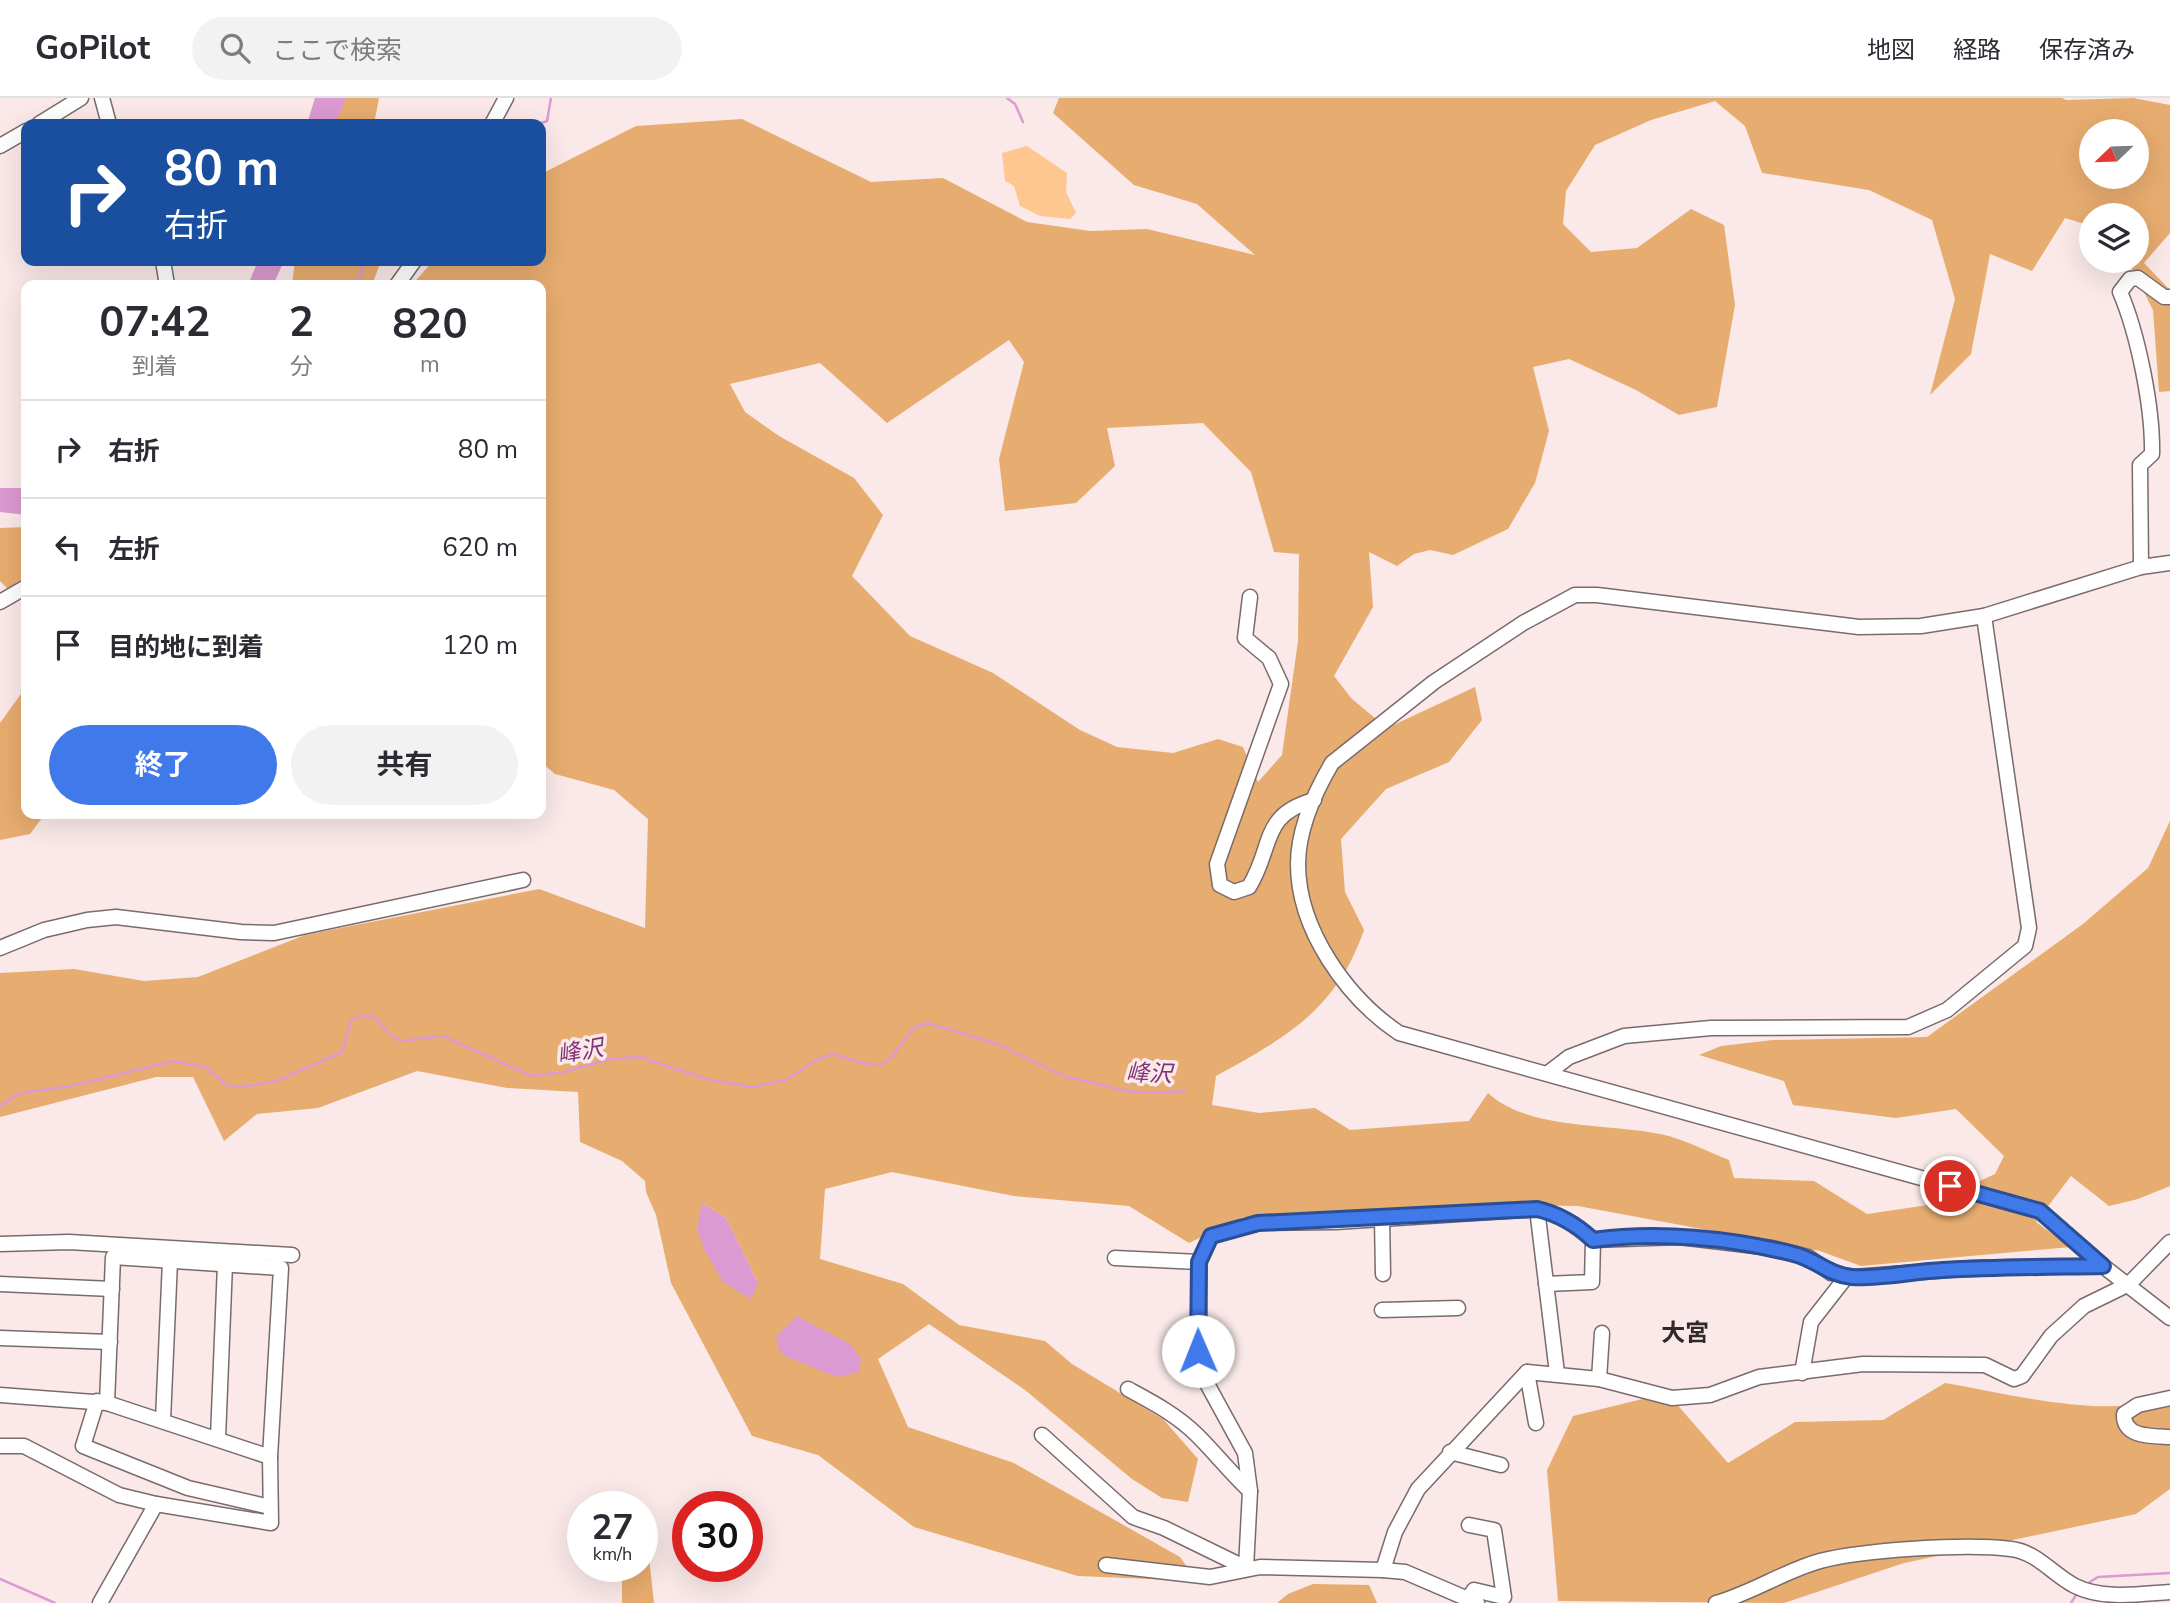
<!DOCTYPE html>
<html lang="ja">
<meta charset="utf-8">
<style>
:root{--surface:#fff;--page:#f2f2f3;--text:#2b2b33;--muted:#7c7c81;--line:#e1e1e2;--accent:#4079e9}
body{margin:0;font-family:"Nunito Sans","Noto Sans JP",sans-serif;background:var(--page);color:var(--text);height:100vh;display:flex;flex-direction:column;font-size:26px;white-space:nowrap}
*{box-sizing:border-box;margin:0}
p{font-size:23px;color:var(--muted)}
.icon{flex:none;width:38px;height:38px;fill:none;stroke:currentColor;stroke-width:2;stroke-linecap:round;stroke-linejoin:round}
.map{position:relative;flex:1;overflow:hidden}
.drawer{position:absolute;left:21px;top:182px;width:525px;height:539px;display:flex;flex-direction:column;background:var(--surface);border-radius:14px;box-shadow:0 7px 28px #0002}
.drawer>*{flex:none}
.guide{position:absolute;left:21px;top:21px;width:525px;height:147px;border-radius:14px;box-shadow:0 7px 28px #0002;background:#1a4fa0;color:#fff;overflow:hidden}
.needle{width:46px;rotate:247deg}
.tools{position:absolute;left:2079px;top:21px;display:grid;gap:14px}
.tools a{display:grid;place-items:center;width:70px;height:70px;border-radius:50%;background:var(--surface);box-shadow:0 7px 28px #0002;font-size:35px}
.speed{position:absolute;left:567px;top:1393px;display:flex;gap:14px;font-size:35px;font-weight:700;text-align:center}
.speed>*{display:grid;place-content:center;width:91px;height:91px;border-radius:50%;background:var(--surface);box-shadow:0 7px 28px #0002;line-height:1}
.speed small{font-size:18px;font-weight:400}
.speed .limit{border:10px solid #d22;background:#fff;color:#111}
.pin{position:absolute;display:grid;place-items:center;width:60px;height:60px;color:#fff;margin:-30px;border:4px solid #fff;border-radius:50%;box-shadow:0 2px 7px #0007}
.me{position:absolute;width:77px;margin:-38px;rotate:359deg;stroke-linejoin:round;filter:drop-shadow(0 0 5px #0008)}
.turn{display:flex;align-items:center;gap:24px;height:147px;padding:0 28px;font-size:32px}
.turn .icon{width:91px;height:91px;stroke-width:2.5}
.turn b{display:block;font-size:49px;line-height:60px}
.eta{display:flex;justify-content:space-evenly;align-items:center;height:119px;text-align:center}
.eta b{font-size:42px;font-weight:700;line-height:49px}
.button{display:flex;gap:14px;margin-top:auto;padding:14px 28px}
.button a{flex:1;height:80px;border-radius:42px;background:var(--accent);color:#fff;font-size:28px;font-weight:700;line-height:80px;text-align:center}
.button a+a{background:var(--page);color:var(--text)}
ul{padding:0;list-style:none}
li{display:flex;align-items:center;gap:21px;height:98px;padding:0 28px;border-top:2px solid var(--line)}
li div{flex:1}
li b{display:block;font-size:26px}
li em{font-style:normal}
header{display:flex;align-items:center;gap:42px;box-sizing:border-box;height:98px;padding:0 35px;background:var(--surface);border-bottom:2px solid var(--line)}
header strong{font-size:33px}
nav{display:flex;gap:38px;margin-inline-start:auto;font-size:24px}
.search{width:490px;height:63px;background:var(--page);display:flex;align-items:center;gap:18px;box-sizing:border-box;padding:0 24px;border-radius:38px;color:var(--muted);font-size:26px}
.map>svg:first-child{display:block}
.green{fill:#fec790}
.forest{fill:#e7ac6f;fill-rule:evenodd}
.water{fill:#db9ad1}
.lines{fill:none;stroke-linecap:round;stroke-linejoin:round}
.stream{stroke:#db9ad1;stroke-width:2.5}
.minor-casing{stroke:#7a6b6b;stroke-width:17}
.minor{stroke:#fff;stroke-width:14}
.route-casing{stroke:#2a4f97;stroke-width:18}
.route{stroke:#4079e9;stroke-width:12}
.labels{text-anchor:middle;stroke-width:7;stroke-linejoin:round;paint-order:stroke}
.water-label{font-size:23px;font-style:italic;fill:#803477;stroke:#fae9e8}
.quarter-label{font-size:24px;font-weight:bold;fill:#302929;stroke:#fae9e8}
</style>
<header>
<strong>GoPilot</strong>
<div class="search"><svg class="icon" aria-label="search" viewBox="0 0 24 24"><circle cx="10" cy="10" r="6"/><path d="M15 15l6 6"/></svg>ここで検索</div>
<nav><a>地図</a><a>経路</a><a>保存済み</a></nav>
</header>
<div class="map">
<svg width="2170" height="1505" viewBox="0 0 2170 1505">
<rect width="100%" height="100%" fill="#fae9e8"/>
<path class="green" d="M1027 48 1067 75 1066 94 1076 115 1070 121 1040 118 1020 108 1014 88 1005 83 1002 55Z"/>
<g class="forest">
<path d="M336 0H379L374 26H327Z"/>
<path d="M1059 0H2062L2066 2 2133 0 2170 7V135L2144 165 2170 192V293L2159 294 2153 212 2128 163H2137V117H2091V128L2065 120 2032 173 1990 156 1971 256 1930 297 1955 201 1932 122 1869 92 1762 75 1745 28 1715 3 1651 22 1595 47 1566 93 1563 126 1591 154 1637 150 1691 111 1724 127 1735 207 1717 309 1679 317 1636 292 1569 261 1533 269 1549 333 1535 385 1508 431 1453 457 1430 452 1414 456 1397 468 1369 454 1373 509 1334 578 1352 601 1387 630 1475 589 1482 622 1449 664 1386 691 1341 741 1345 794 1364 832C1336 912 1287 939 1216 978L1212 1007 1259 1015 1315 1010 1350 1032 1469 1023 1488 995C1530 1034 1615 1024 1669 1038 1689 1044 1709 1054 1729 1062L1734 1080 1814 1083 1867 1116 1928 1107 1995 1076 2004 1058 1956 1011 1896 1020 1793 1007 1784 983 1699 957 1721 948 1773 942 1927 939 2083 826 2148 770 2170 723V1088L2138 1101 2109 1108 2071 1078 2036 1124 2071 1149 1861 1168 1820 1153 1578 1108 1475 1106 1243 1119 1189 1145 1129 1108 1014 1098 892 1074 825 1091 820 1161 903 1186 959 1227 1045 1243 1072 1266 1163 1321 1198 1361 1188 1404 1162 1400 1132 1381 1025 1292 929 1226 878 1261 908 1329 1014 1365 1180 1459 1197 1483 1078 1478 914 1429 818 1357 752 1338 671 1185 656 1117 646 1094 645 1083 622 1063 580 1044 578 994 507 990 417 973 318 1010 257 1016 224 1043 193 979H156L0 1019V875L74 871 144 883 198 879 305 837 539 791 645 830 648 721 614 692 555 676 541 664V187H412L433 163H541V77L547 73 636 28 742 21 871 84 943 80 1027 124 1090 133 1147 131 1255 157 1197 106 1134 87 1053 15ZM2091 33H2137V79H2091ZM1009 242 1024 264 999 361 1005 413 1076 405 1115 368 1107 330 1203 325 1251 374 1274 454 1299 456 1298 543 1282 657 1258 684 1243 649 1218 641 1173 655 1117 649 1080 632 993 575 910 538 852 478 883 417 854 380 779 338 745 314 730 286 820 265 887 325ZM702 1105 726 1120 758 1185Z"/>
<path d="M295 163H381L372 187H292Z"/>
<path d="M26 429V478L9 492 0 483V430Z"/>
<path d="M26 589V716H45L30 736 0 742V625Z"/>
<path d="M1945 1285C2001 1294 2122 1326 2170 1295V1391L2136 1416 1904 1465 1784 1505 1558 1503 1547 1372 1573 1318 1667 1295 1728 1365 1795 1324 1883 1322Z"/>
<path d="M642 1454 649 1459 654 1505H622V1468H642Z"/>
<path d="M1313 1486 1369 1487 1377 1505H1277L1288 1496Z"/>
</g>
<g class="water">
<path d="M315 0H346L335 26H307Z"/>
<path d="M258 163H284L273 187H248Z"/>
<path d="M0 390H26V417L0 414Z"/>
<path d="M702 1105 726 1120 758 1185 751 1201 723 1184 704 1151 697 1131Z"/>
<path d="M797 1218 850 1246 861 1261 859 1274 837 1279 787 1259 779 1253 776 1239Z"/>
</g>
<g class="lines">
<g class="stream">
<path d="M1007 0 1015 6 1023 24"/>
<path d="M539 26 547 23 551 0"/>
<path d="M351 187 361 178 362 163"/>
<path d="M0 1008 20 995 71 988 173 963 205 969 228 988 240 989 277 983 342 954 351 923 358 918H373L391 937 401 943 443 938 532 978 564 974 610 961 639 959 710 982 754 989 786 982 816 962 833 956 862 965 881 967 892 959 914 929 928 925 1000 947 1063 978 1127 993 1152 995 1185 993"/>
<path d="M0 1481 55 1505"/>
<path d="M2085 1487 2098 1479 2170 1475"/>
<path d="M2071 1505 2078 1494"/>
</g>
<defs>
<g id="minor">
<path d="M102 0 109 26"/>
<path d="M39 26 81 0"/>
<path d="M492 26 506 0"/>
<path d="M0 48 26 33"/>
<path d="M163 163 167 187"/>
<path d="M397 187 414 163"/>
<path d="M2170 465 2141 469 1984 518 1921 528 1859 529 1597 497H1575L1523 525 1434 584 1332 665C1315 694 1298 732 1298 766 1298 832 1347 900 1399 935L2040 1113 2103 1168 2170 1220"/>
<path d="M2141 469 2140 367 2152 356C2153 310 2138 236 2120 194L2130 181 2138 180 2164 199H2170"/>
<path d="M1250 499 1245 540 1269 560 1281 586 1217 766 1220 787 1234 794 1249 789C1274 748 1260 717 1314 702"/>
<path d="M0 504 26 489"/>
<path d="M0 850 44 832 87 822 116 819 241 834 274 835 523 782"/>
<path d="M1548 975 1569 959 1624 938 1711 930 1908 929 1947 912 2025 848 2029 830 1984 518"/>
<path d="M1537 1111 1557 1275"/>
<path d="M1382 1120 1383 1176"/>
<path d="M0 1146 69 1144 292 1157"/>
<path d="M1115 1160 1199 1164"/>
<path d="M0 1186 112 1191"/>
<path d="M1546 1186 1592 1184 1593 1142"/>
<path d="M1382 1212 1458 1210"/>
<path d="M0 1240 110 1244"/>
<path d="M1527 1274 1536 1325"/>
<path d="M1802 1275 1811 1224 1847 1178"/>
<path d="M1599 1281 1602 1235"/>
<path d="M1128 1291C1152 1304 1177 1317 1197 1337 1215 1355 1231 1375 1250 1393"/>
<path d="M0 1297 107 1305 270 1359"/>
<path d="M2170 1300 2138 1307 2124 1316C2123 1340 2152 1338 2170 1339"/>
<path d="M97 1303 83 1348 188 1390 270 1409"/>
<path d="M107 1305 113 1159 281 1170 270 1359 271 1425 156 1406"/>
<path d="M163 1322 170 1163"/>
<path d="M1042 1337 1133 1419 1164 1430 1246 1470"/>
<path d="M218 1340 225 1166"/>
<path d="M0 1348H24L119 1397 156 1406 100 1505"/>
<path d="M1450 1354 1501 1367"/>
<path d="M1106 1467 1210 1479 1260 1469 1383 1472 1405 1474 1477 1505"/>
<path d="M1246 1470 1250 1393 1245 1355 1199 1271V1164L1211 1138 1259 1125 1335 1124 1537 1111C1559 1116 1577 1127 1593 1142L1679 1139 1772 1150 1808 1159 1831 1175 1854 1179 1972 1170 2103 1168"/>
<path d="M1383 1472 1395 1434 1418 1391 1527 1274 1599 1281 1672 1300 1710 1297 1759 1279 1863 1266 1985 1267 2014 1281 2022 1278 2051 1238 2084 1208 2129 1186 2170 1144"/>
<path d="M1468 1501 1474 1492 1504 1499 1494 1432 1469 1427"/>
<path d="M1716 1505C1752 1495 1784 1473 1820 1463 1863 1452 1966 1445 2011 1451 2037 1454 2052 1476 2075 1488 2103 1502 2140 1496 2170 1494"/>
</g>
</defs>
<use href="#minor" class="minor-casing"/>
<use href="#minor" class="minor"/>
</g>
<g class="lines">
<defs>
<path id="route" d="M1198 1253 1199 1164 1211 1138 1258 1125 1537 1111C1559 1116 1577 1127 1593 1142 1658 1133 1730 1140 1794 1156 1815 1161 1829 1177 1852 1179 1877 1181 1916 1173 1943 1172 1996 1169 2049 1169 2103 1168L2040 1113 1950 1088"/>
</defs>
<use href="#route" class="route-casing"/>
<use href="#route" class="route"/>
</g>
<g class="labels">
<g class="water-label">
<text transform="translate(580 953) rotate(-10)" y="8">峰沢</text>
<text transform="translate(1149 975) rotate(2)" y="8">峰沢</text>
</g>
<g class="quarter-label">
<text x="1685" y="1243">大宮</text>
</g>
</g>
</svg>
<div class="tools">
<a><svg class="needle" viewBox="-14 -14 28 28"><path d="M0-13l5 13h-10z" fill="#e53935"/><path d="M0 13l5-13h-10z" fill="#7c7c81"/></svg></a>
<a><svg class="icon" aria-label="layers" viewBox="0 0 24 24"><path d="M12 4l9 5-9 5-9-5zM3 14l9 5 9-5"/></svg></a>
</div>
<div class="speed"><div>27<small>km/h</small></div><div class="limit">30</div></div>
<div class="pin" style="left:1950px;top:1088px;background:#d93025"><svg class="icon" aria-label="arrive" viewBox="0 0 24 24"><path d="M6 21V4h12l-3 4 3 4H6"/></svg></div>
<svg class="me" style="left:1198px;top:1253px" viewBox="-20 -20 40 40"><circle r="19" fill="#fff"/><path d="M0-13L10 11 0 6-10 11z" fill="#4079e9"/></svg>
<div class="guide">
<div class="turn"><svg class="icon" aria-label="right" viewBox="0 0 24 24"><path d="M7 20v-9h11M14 6l5 5-5 5"/></svg><div><b>80 m</b>右折</div></div>
</div>
<section class="drawer">
<div class="eta">
<div><b>07:42</b><p>到着</p></div>
<div><b>2</b><p>分</p></div>
<div><b>820</b><p>m</p></div>
</div>
<ul>
<li><svg class="icon" aria-label="right" viewBox="0 0 24 24"><path d="M7 20v-9h11M14 6l5 5-5 5"/></svg><div><b>右折</b></div><em>80 m</em></li>
<li><svg class="icon" aria-label="left" viewBox="0 0 24 24"><path d="M17 20v-9H6M10 6l-5 5 5 5"/></svg><div><b>左折</b></div><em>620 m</em></li>
<li><svg class="icon" aria-label="arrive" viewBox="0 0 24 24"><path d="M6 21V4h12l-3 4 3 4H6"/></svg><div><b>目的地に到着</b></div><em>120 m</em></li>
</ul>
<div class="button"><a>終了</a><a>共有</a></div>
</section>
</div>
